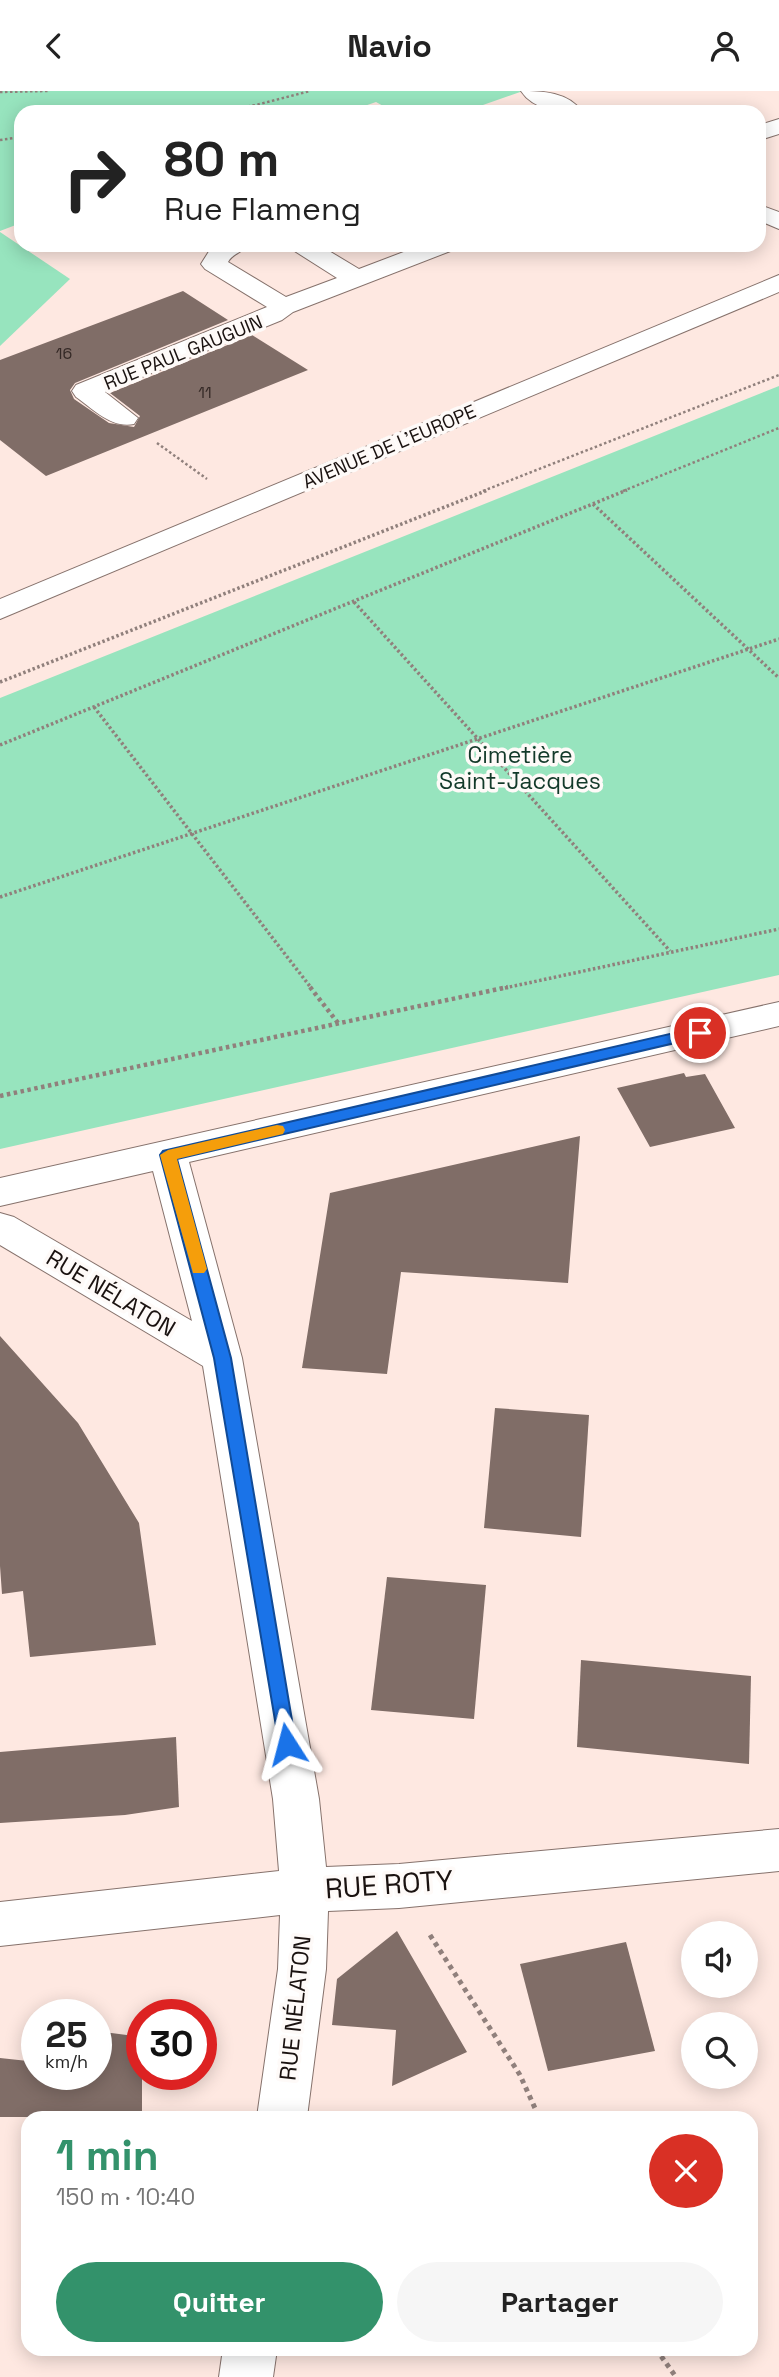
<!DOCTYPE html>
<html lang="fr">
<meta charset="utf-8">
<style>
:root{--surface:#fff;--page:#f6f6f6;--text:#222;--muted:#767676;--accent:#33926b}
body{margin:0;font-family:"Space Grotesk",sans-serif;background:var(--page);color:var(--text);height:100vh;display:flex;flex-direction:column;font-size:26px;white-space:nowrap}
*{box-sizing:border-box;margin:0}
p{font-size:23px;color:var(--muted)}
.icon{flex:none;width:38px;height:38px;fill:none;stroke:currentColor;stroke-width:2;stroke-linecap:round;stroke-linejoin:round}
.map{position:relative;flex:1;overflow:hidden}
.sheet{position:absolute;left:21px;top:2020px;width:737px;height:245px;display:flex;flex-direction:column;background:var(--surface);border-radius:21px;box-shadow:0 4px 18px #0003}
.sheet>*{flex:none}
.guide{position:absolute;left:14px;top:14px;width:752px;height:147px;border-radius:21px;box-shadow:0 4px 18px #0003;background:#fff;color:var(--text);overflow:hidden}
.controls{position:absolute;left:681px;top:1830px;display:grid;gap:14px}
.controls a{display:grid;place-items:center;width:77px;height:77px;border-radius:50%;background:var(--surface);box-shadow:0 4px 18px #0003;font-size:35px}
.speed{position:absolute;left:21px;top:1908px;display:flex;gap:14px;font-size:35px;font-weight:700;text-align:center}
.speed>*{display:grid;place-content:center;width:91px;height:91px;border-radius:50%;background:var(--surface);box-shadow:0 4px 18px #0003;line-height:1}
.speed small{font-size:18px;font-weight:400}
.speed .limit{border:10px solid #d22;background:#fff;color:#111}
.pin{position:absolute;display:grid;place-items:center;width:60px;height:60px;color:#fff;margin:-30px;border:4px solid #fff;border-radius:50%;box-shadow:0 2px 7px #0007}
.me{position:absolute;width:77px;margin:-38px;rotate:351deg;stroke-linejoin:round;filter:drop-shadow(0 0 5px #0008)}
.turn{display:flex;align-items:center;gap:24px;height:147px;padding:0 35px;font-size:32px}
.turn .icon{width:91px;height:91px;stroke-width:2.5}
.turn b{display:block;font-size:49px;line-height:60px}
.round{display:grid;place-items:center;flex:none;width:74px;height:74px;border-radius:37px;background:var(--page)}
.head{display:flex;align-items:center;justify-content:space-between;height:119px;padding:0 35px}
h1{font-size:42px;font-weight:800;line-height:52px;color:var(--accent)}
.button{display:flex;gap:14px;margin-top:auto;padding:14px 35px}
.button a{flex:1;height:80px;border-radius:42px;background:var(--accent);color:#fff;font-size:28px;font-weight:800;line-height:80px;text-align:center}
.button a+a{background:var(--page);color:var(--text)}
header{display:flex;justify-content:space-between;align-items:center;height:91px;padding:0 35px;background:var(--surface);font-size:32px;font-weight:800}
.map>svg:first-child{display:block}
.green{fill:#97e4be}
.building{fill:#806d67}
.lines{fill:none;stroke-linecap:round;stroke-linejoin:round}
.minor-casing{stroke:#86726c;stroke-width:2}
.major-casing{stroke:#86726c;stroke-width:2}
.path-far3{stroke:#90807c;stroke-width:2.5;stroke-dasharray:2.5 2.5;stroke-linecap:butt}
.path-far2{stroke:#90807c;stroke-width:3.5;stroke-dasharray:2.5 2.5;stroke-linecap:butt}
.path-far1{stroke:#90807c;stroke-width:4.5;stroke-dasharray:3.5 3.5;stroke-linecap:butt}
.path{stroke:#90807c;stroke-width:5;stroke-dasharray:4.5 4.5;stroke-linecap:butt}
.minor{fill:#fff;fill-rule:evenodd}
.major{fill:#fff;fill-rule:evenodd}
.route{fill:#1a73e8;stroke:#114b97;stroke-width:2}
.slow{fill:#f59e0b}
.labels{text-anchor:middle;stroke-width:7;stroke-linejoin:round;paint-order:stroke}
.far-number-label{font-size:16px;fill:#342926}
.far-street-label{font-size:19px;fill:#1a1210;stroke:#fefaf8}
.park-label{font-size:23px;fill:#123929;stroke:#fefaf8}
.street-label{font-size:23px;fill:#1a1210;stroke:#fefaf8}
.near-street-label{font-size:28px;fill:#1a1210;stroke:#fefaf8}
</style>
<header><svg class="icon" aria-label="back" viewBox="0 0 24 24"><path d="M15 5l-7 7 7 7"/></svg>Navio<svg class="icon" aria-label="person" viewBox="0 0 24 24"><circle cx="12" cy="8" r="4"/><path d="M4 21q1-7 8-7t8 7"/></svg></header>
<div class="map">
<svg width="779" height="2286" viewBox="0 0 779 2286">
<rect width="100%" height="100%" fill="#fee8e1"/>
<g class="green">
<path d="M0 0H523L463 21H394L376 11 347 21H21V132L0 140Z"/>
<path d="M0 141 70 188 0 255Z"/>
<path d="M779 295V884L0 1058V607Z"/>
</g>
<g class="building">
<path d="M183 200 228 229 75 292 70 299 74 308 109 332 134 336 140 325 110 302 252 244 308 279 46 385 0 349V269Z"/>
<path d="M684 982 686 986 705 983 735 1037 650 1056 617 997Z"/>
<path d="M580 1045 568 1192 401 1181 387 1283 302 1277 330 1102Z"/>
<path d="M0 1245 78 1332 139 1432 156 1554 30 1566 23 1500 2 1503 0 1475Z"/>
<path d="M495 1317 589 1324 581 1446 484 1437Z"/>
<path d="M387 1486 486 1494 474 1628 371 1619Z"/>
<path d="M581 1569 751 1585 749 1673 577 1656Z"/>
<path d="M176 1646 179 1716 125 1724 0 1732V1661Z"/>
<path d="M397 1840 467 1961 392 1995 396 1939 332 1934 337 1888Z"/>
<path d="M626 1851 655 1960 548 1980 520 1873Z"/>
<path d="M96 1940 142 1946V2026H0V1967L37 1971V1983H96Z"/>
</g>
<g class="lines">
<defs>
<g id="minor">
<path d="M521 0C542 0 569 1 582 21 561 21 534 20 521 0Z"/>
<path d="M779 28V43L760 49V34Z"/>
<path d="M760 114 779 121V138L760 130Z"/>
<path d="M213 154H247C242 162 233 162 228 171L286 206 337 187 293 159 290 154H319L359 178 422 154H456L453 159 293 221 282 229 105 301 138 327 134 333C112 338 93 318 76 306L72 300 76 294 267 216 205 178 201 173Z"/>
<path d="M779 911V935L189 1071 242 1267 319 1708 326 1776 399 1773 779 1738V1780L399 1817 328 1820 326 1878 307 2026H257L278 1878 280 1824 0 1855V1811L279 1780 273 1708 203 1275 0 1154V1122L14 1126 192 1230 153 1080 0 1115V1087Z"/>
<path d="M223 2258H277L273 2286H219Z"/>
</g>
<path id="major" d="M779 184V201L0 528V508Z"/>
</defs>
<use href="#minor" class="minor-casing"/>
<use href="#major" class="major-casing"/>
<g class="path-far3">
<path d="M0 1 48 0"/>
<path d="M213 21 256 14 310 0"/>
<path d="M0 49 21 46"/>
<path d="M157 352 207 388"/>
<path d="M483 400 779 284"/>
<path d="M623 400 779 337"/>
</g>
<g class="path-far2">
<path d="M593 413 779 587"/>
<path d="M354 511 670 860"/>
<path d="M0 591 488 399"/>
<path d="M94 616 312 898"/>
<path d="M0 654 627 399"/>
<path d="M0 806 779 548"/>
<path d="M500 898 779 838"/>
</g>
<g class="path-far1">
<path d="M310 896 338 932"/>
<path d="M0 1005 508 896"/>
</g>
<g class="path">
<path d="M430 1844 520 1984 539 2026"/>
<path d="M656 2258 676 2286"/>
</g>
<use href="#minor" class="minor"/>
<use href="#major" class="major"/>
</g>
<path class="route" d="M700 936 707 942 705 945 177 1068 231 1267 296 1653 294 1659 287 1662 280 1659 214 1267 160 1064 163 1060Z"/>
<path class="slow" d="M277 1034 283 1035 285 1039 283 1043 177 1068 207 1178 204 1182H193L160 1064 168 1059Z"/>
<g class="labels">
<g class="far-number-label">
<text x="64" y="268">16</text>
<text x="205" y="307">11</text>
</g>
<g class="far-street-label">
<text transform="translate(183 261) rotate(-22)" y="7">RUE PAUL GAUGUIN</text>
<text transform="translate(389 355) rotate(-23)" y="7">AVENUE DE L'EUROPE</text>
</g>
<g class="park-label">
<text x="520" y="672">Cimetière<tspan x="520" dy="26">Saint-Jacques</tspan></text>
</g>
<g class="street-label">
<text transform="translate(111 1202) rotate(31)" y="8">RUE NÉLATON</text>
<text transform="translate(295 1917) rotate(-84)" y="8">RUE NÉLATON</text>
</g>
<g class="near-street-label">
<text transform="translate(389 1793) rotate(-4)" y="10">RUE ROTY</text>
</g>
</g>
</svg>
<div class="controls">
<a><svg class="icon" aria-label="sound" viewBox="0 0 24 24"><path d="M4 9h4l5-4v14l-5-4H4zM17 9q2 3 0 6"/></svg></a>
<a><svg class="icon" aria-label="search" viewBox="0 0 24 24"><circle cx="10" cy="10" r="6"/><path d="M15 15l6 6"/></svg></a>
</div>
<div class="speed"><div>25<small>km/h</small></div><div class="limit">30</div></div>
<div class="pin" style="left:700px;top:942px;background:#d93025"><svg class="icon" aria-label="arrive" viewBox="0 0 24 24"><path d="M6 21V4h12l-3 4 3 4H6"/></svg></div>
<svg class="me" style="left:287px;top:1653px" viewBox="-20 -20 40 40"><path d="M0-17L14 15 0 8-14 15z" fill="#1a73e8" stroke="#fff" stroke-width="4"/></svg>
<div class="guide">
<div class="turn"><svg class="icon" aria-label="right" viewBox="0 0 24 24"><path d="M7 20v-9h11M14 6l5 5-5 5"/></svg><div><b>80 m</b>Rue Flameng</div></div>
</div>
<section class="sheet">
<div class="head"><div><h1>1 min</h1><p>150 m · 10:40</p></div><a class="round" style="background:#d93025;color:#fff"><svg class="icon" aria-label="close" viewBox="0 0 24 24"><path d="M6 6l12 12M18 6L6 18"/></svg></a></div>
<div class="button"><a>Quitter</a><a>Partager</a></div>
</section>
</div>
